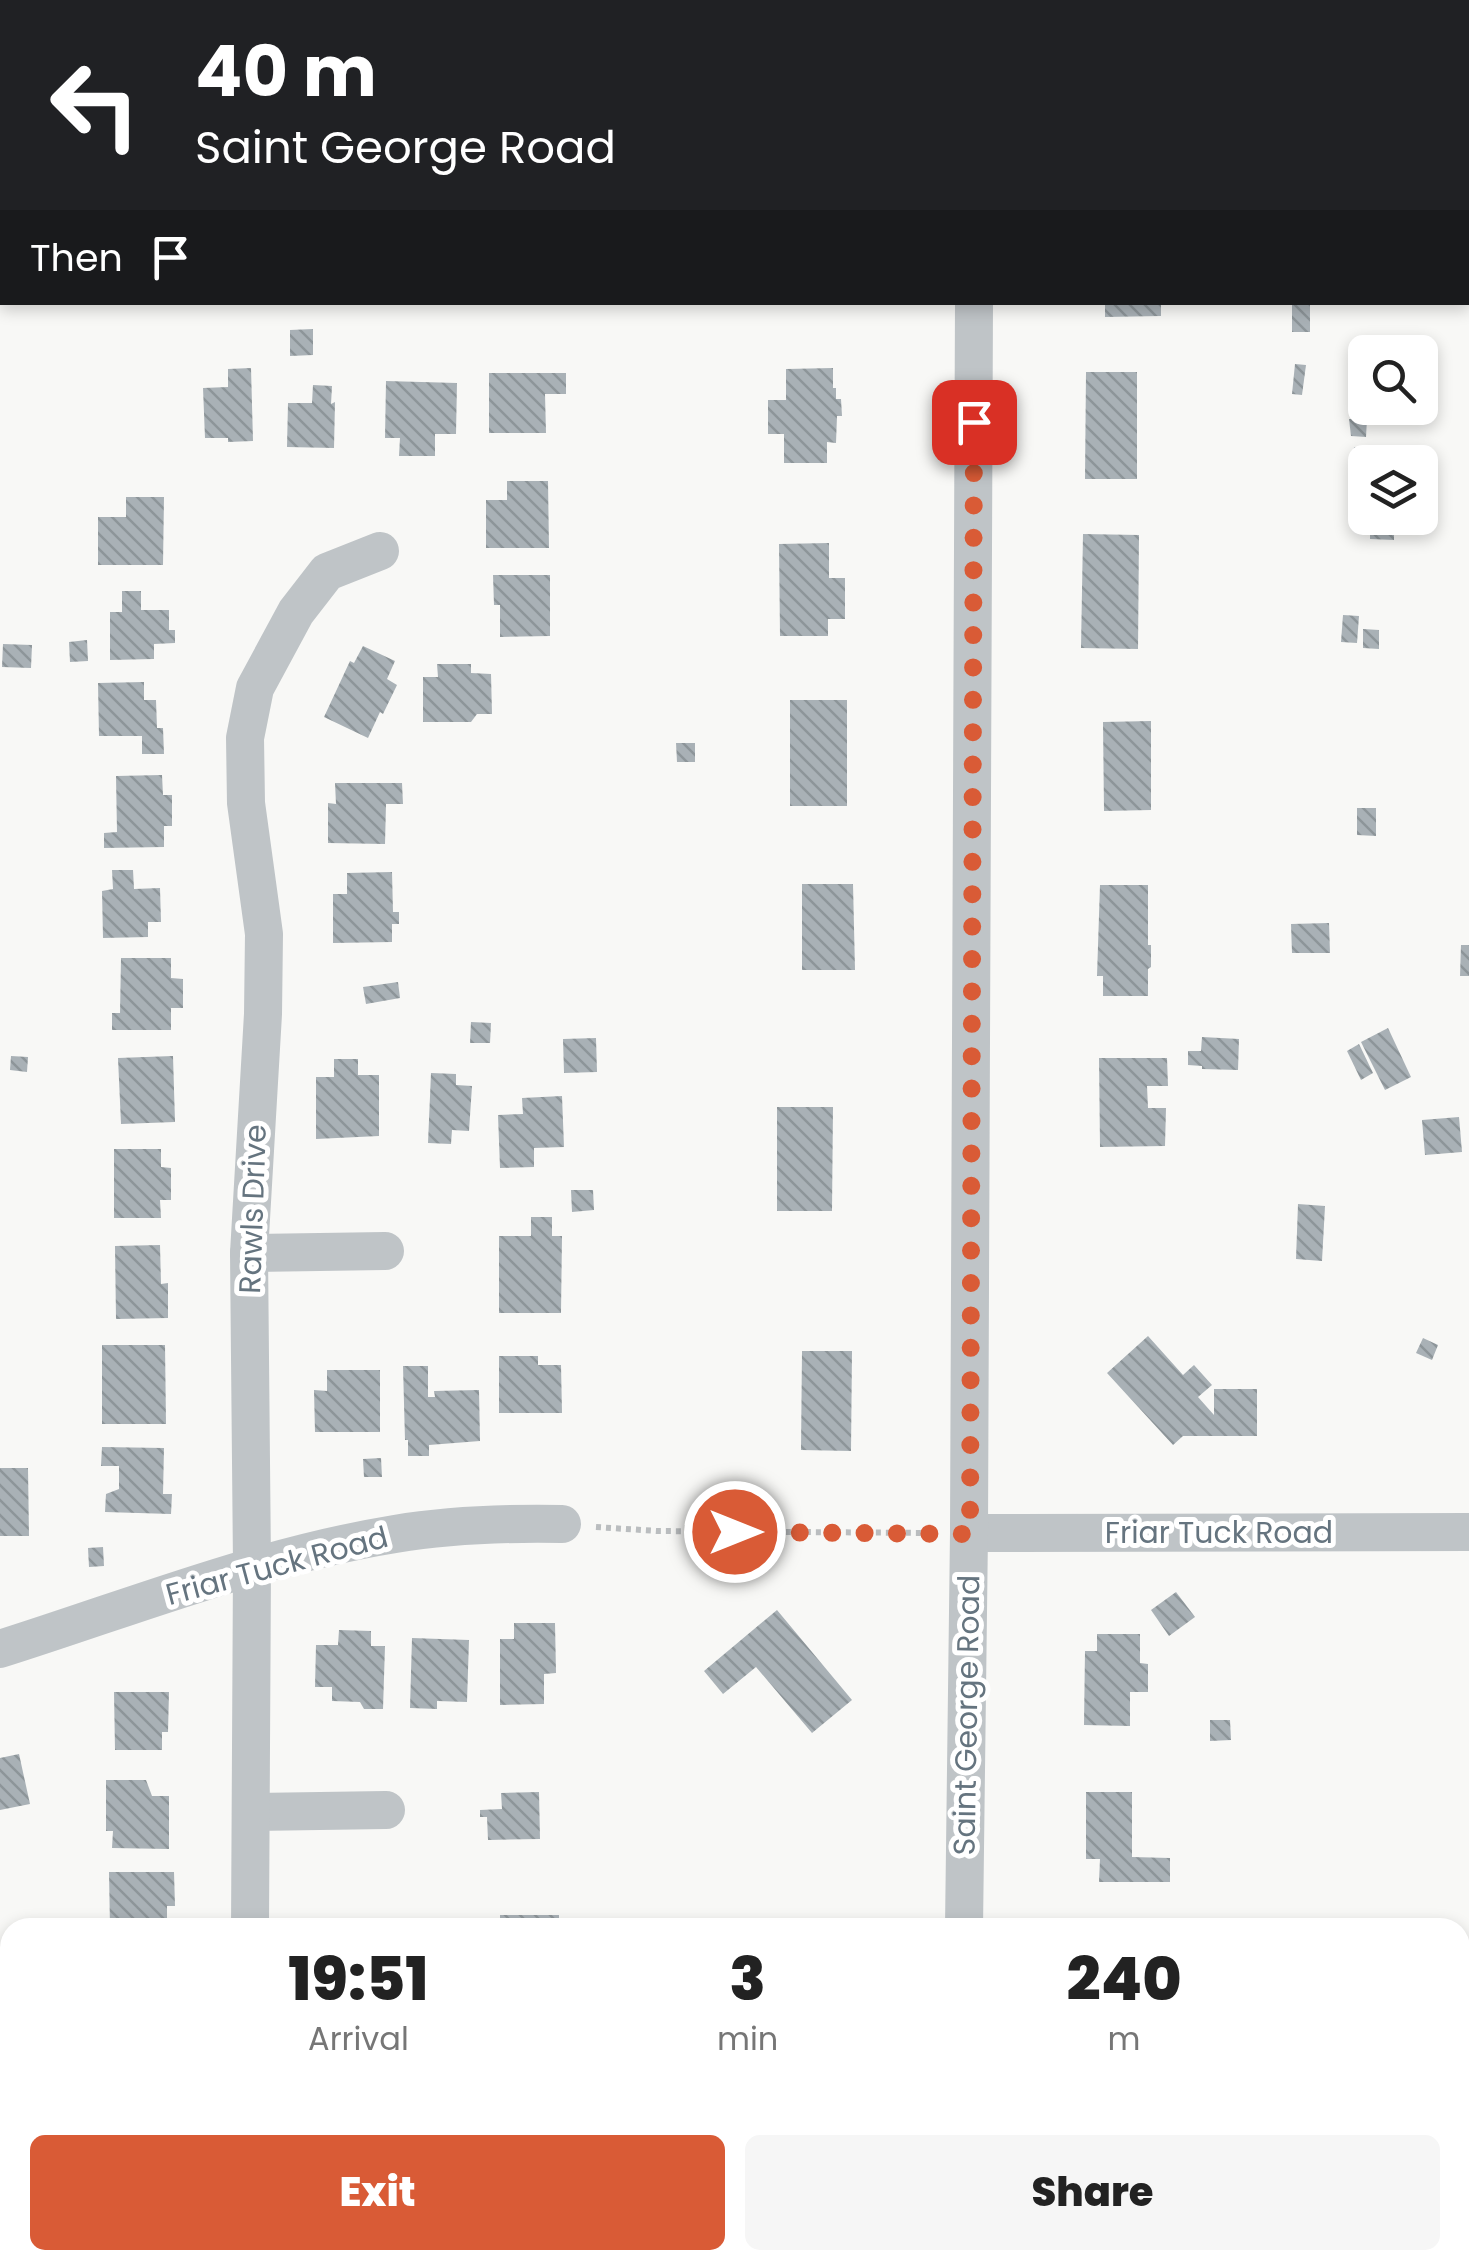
<!DOCTYPE html>
<style>
:root{--surface:#fff;--page:#f6f6f6;--text:#222;--muted:#767676;--accent:#d95b36}
body{margin:0;font-family:Poppins,sans-serif;background:var(--page);color:var(--text);height:100vh;display:flex;flex-direction:column;font-size:38px;white-space:nowrap}
*{box-sizing:border-box;margin:0}
p{font-size:32px;color:var(--muted)}
.icon{flex:none;width:55px;height:55px;fill:none;stroke:currentColor;stroke-width:2;stroke-linecap:round;stroke-linejoin:round}
.map{position:relative;flex:1;overflow:hidden}
.panel{position:absolute;left:0px;top:1918px;width:1470px;height:352px;display:flex;flex-direction:column;background:var(--surface);border-radius:30px 30px 0 0;box-shadow:0 5px 15px #0003}
.panel>*{flex:none}
.banner{position:absolute;left:0px;top:0px;width:1470px;height:305px;box-shadow:0 5px 15px #0003;background:#202124;color:#fff;overflow:hidden}
.controls{position:absolute;left:1348px;top:335px;display:grid;gap:20px}
.controls a{display:grid;place-items:center;width:90px;height:90px;border-radius:15px;background:var(--surface);box-shadow:0 5px 15px #0003;font-size:50px}
.pin{position:absolute;display:grid;place-items:center;width:85px;height:85px;color:#fff;margin:-42px;border-radius:20px;box-shadow:0 5px 15px #0006}
.me{position:absolute;width:110px;margin:-55px;rotate:90deg;stroke-linejoin:round;filter:drop-shadow(0 0 8px #0008)}
.turn{display:flex;align-items:center;gap:35px;height:210px;padding:0 30px;font-size:45px}
.turn .icon{width:130px;height:130px;stroke-width:2.5}
.turn b{display:block;font-size:70px;line-height:85px}
.then{display:flex;align-items:center;height:95px;padding:0 30px;background:#0003;gap:20px;font-size:38px}
.eta{display:flex;justify-content:space-evenly;align-items:center;height:170px;text-align:center}
.eta b{font-size:60px;font-weight:800;line-height:70px}
.button{display:flex;gap:20px;margin-top:auto;padding:20px 30px}
.button a{flex:1;height:115px;border-radius:15px;background:var(--accent);color:#fff;font-size:40px;font-weight:800;line-height:115px;text-align:center}
.button a+a{background:var(--page);color:var(--text)}
.map>svg:first-child{display:block}
.lines{fill:none;stroke-linecap:round;stroke-linejoin:round}
.stream{stroke:#bcc5ca;stroke-width:11}
.building{fill:url(#building-back-hatch)}
.path{stroke:#babdbf;stroke-width:6;stroke-dasharray:5 5;stroke-linecap:butt}
.minor{stroke:#bfc4c7;stroke-width:38}
.route{stroke:#d95b36;stroke-width:18;stroke-dasharray:0 32.4}
.labels{text-anchor:middle;stroke-width:10;stroke-linejoin:round;paint-order:stroke}
.street-label{font-size:30px;fill:#65747f;stroke:#fff}
</style>
<div class="map">
<svg width="1469" height="2268" viewBox="0 0 1469 2268">
<defs>
<pattern id="building-back-hatch" width="6" height="6" patternUnits="userSpaceOnUse" patternTransform="scale(2.5)"><rect width="6" height="6" fill="#a9b1b6"/><path d="M-1 5l2 2M0 0l6 6M5-1l2 2" fill="none" stroke="#8d9599"/></pattern>
</defs>
<rect width="100%" height="100%" fill="#f8f8f6"/>
<g class="lines">
<path class="stream" d="M316 2 317 0"/>
</g>
<g class="building">
<path d="M1105 302H1161V316L1105 317Z"/>
<rect x="1292" y="302" width="18" height="30"/>
<path d="M313 329V355L290 356V330Z"/>
<path d="M1295 364 1306 365 1302 395 1292 394Z"/>
<path d="M251 368 253 441 228 442V438H205L203 388 228 387V369Z"/>
<path d="M833 368V388H836V399H841L842 416H837L836 443 827 442V463H784V434H768V400H786V369Z"/>
<path d="M1086 372H1137V479H1085Z"/>
<path d="M489 373H566V394H545L546 433H489Z"/>
<path d="M386 381 457 383 456 434H435V456H399L400 438H385Z"/>
<path d="M313 385 332 386 331 404 335 402 334 448 287 447 288 403H312Z"/>
<path d="M1349 419H1367L1366 437 1351 436Z"/>
<path d="M1354 447 1372 448V462H1353Z"/>
<path d="M507 481H548L549 548H486V500H507Z"/>
<path d="M126 497H164L163 565H98V517H126Z"/>
<path d="M1370 518H1394V540L1370 539Z"/>
<path d="M1083 534 1139 535 1138 649 1081 648Z"/>
<path d="M829 543V578H845V619H828V636H780L779 544Z"/>
<path d="M493 575H550V636L500 637V605H494Z"/>
<path d="M122 591H141V610H169V630H175V643L154 644V659L110 660V612H122Z"/>
<path d="M1343 615 1359 616 1357 643 1341 642Z"/>
<path d="M1363 629 1379 630V649L1363 648Z"/>
<path d="M87 640 88 661 70 662 69 642Z"/>
<path d="M3 644 32 645 31 668 2 667Z"/>
<path d="M363 646 395 661 387 679 397 685 383 714 380 712 368 738 324 717 350 661 354 663Z"/>
<path d="M437 664H471V673L491 674 492 714H477L471 722H423V677H438Z"/>
<path d="M144 682V700H156L157 728H163L164 754H142V736H99L98 683Z"/>
<rect x="790" y="700" width="57" height="106"/>
<path d="M1151 721V810L1104 811 1103 722Z"/>
<path d="M676 743H695V762H677Z"/>
<path d="M162 775 163 795H172V826H164V847L104 848V833L117 832 116 776Z"/>
<path d="M335 783H402L403 804H386L385 844 328 843V803L336 804Z"/>
<path d="M1357 808H1376V836L1357 835Z"/>
<path d="M112 870H133L134 889 160 888 161 922H148V937L103 938 102 891 113 889Z"/>
<path d="M392 872 393 912H399V924H392V942L333 943V894H347V873Z"/>
<path d="M802 884H853L855 970H802Z"/>
<path d="M1100 885H1148V945H1151V967L1148 969V996H1103V976H1097Z"/>
<path d="M1329 923 1330 953H1292L1291 924Z"/>
<path d="M1461 945H1469V976H1460Z"/>
<path d="M121 958H171V978L183 979V1008H171V1030H112V1013H120Z"/>
<path d="M398 982 400 998 366 1004 363 987Z"/>
<path d="M471 1022 491 1023 490 1043H470Z"/>
<path d="M1388 1028 1411 1077 1385 1090 1361 1042Z"/>
<path d="M1202 1037 1239 1039 1238 1070 1202 1069V1066L1188 1065V1051H1201Z"/>
<path d="M596 1038 597 1072 564 1073 563 1039Z"/>
<path d="M1359 1044 1373 1073 1361 1080 1347 1051Z"/>
<path d="M11 1056 28 1057 27 1072 10 1070Z"/>
<path d="M173 1056 175 1122 121 1124 118 1058Z"/>
<path d="M1099 1058H1167L1168 1086H1147L1148 1108H1166L1165 1146 1100 1147Z"/>
<path d="M334 1059H358V1075H379V1136L316 1139V1077H334Z"/>
<path d="M431 1073 456 1074V1085L472 1086 469 1131 452 1130 451 1144 428 1143Z"/>
<path d="M562 1096 564 1147 534 1148V1167L500 1168 498 1115 523 1114 522 1098Z"/>
<path d="M777 1107H833L832 1211H777Z"/>
<path d="M1459 1117 1462 1152 1425 1155 1422 1120Z"/>
<path d="M114 1149H161V1167L171 1168V1200H160L161 1218H114Z"/>
<path d="M571 1190H593L594 1210 572 1212Z"/>
<path d="M1298 1204 1325 1206 1322 1261 1296 1259Z"/>
<path d="M531 1217H552V1236H562L561 1313H499V1236H531Z"/>
<path d="M160 1245 161 1284 168 1283V1318L116 1319 115 1246Z"/>
<path d="M1148 1336 1183 1375 1194 1365 1212 1385 1198 1397 1214 1415V1389H1257V1436H1183L1173 1445 1107 1373Z"/>
<path d="M1423 1338 1438 1345 1432 1360 1416 1353Z"/>
<path d="M102 1345H165L166 1424H102Z"/>
<path d="M802 1351H852L851 1451 801 1450Z"/>
<path d="M499 1356H538V1365H561L562 1413H499Z"/>
<path d="M403 1366H428V1397H435L434 1391 479 1390 480 1441 429 1445V1456H408V1440H405Z"/>
<path d="M327 1370H380V1432H315L314 1390 327 1391Z"/>
<path d="M102 1447 164 1448 163 1494H172L171 1514 105 1512 106 1494 119 1489V1466H101Z"/>
<path d="M381 1458 382 1477H364L363 1459Z"/>
<path d="M0 1468H28L29 1536H0Z"/>
<path d="M103 1547 104 1566 89 1567 88 1548Z"/>
<path d="M1176 1592 1195 1617 1169 1636 1151 1610Z"/>
<path d="M777 1610 852 1700 812 1733 756 1667 723 1694 704 1671Z"/>
<path d="M514 1623H555L556 1673 544 1674V1704L500 1705V1639H514Z"/>
<path d="M339 1630 371 1631V1646H385L383 1709H364L360 1702 332 1701V1687H315L316 1645H338Z"/>
<path d="M1097 1634H1140V1663L1148 1664V1692H1130V1726L1084 1725 1085 1651H1097Z"/>
<path d="M412 1638 469 1640 467 1702 437 1701V1709L410 1708Z"/>
<path d="M114 1692H169L168 1732H162V1750H115Z"/>
<path d="M1210 1720H1230L1231 1740 1210 1741Z"/>
<path d="M19 1754 30 1804 0 1810V1758Z"/>
<path d="M106 1780H146L152 1796H169V1849L112 1848 113 1831H106Z"/>
<path d="M539 1792 540 1839 488 1840 487 1817H480V1810L502 1809 501 1793Z"/>
<path d="M1086 1792H1132V1857L1170 1858V1882H1099L1100 1859H1086Z"/>
<path d="M109 1872H174L175 1906H167V1928H110Z"/>
<rect x="500" y="1915" width="59" height="13"/>
<path d="M472 1922V1928H419V1923Z"/>
<rect x="118" y="2260" width="43" height="8"/>
<rect x="486" y="2260" width="59" height="8"/>
</g>
<g class="lines">
<path class="path" d="M596 1527 657 1531 933 1533"/>
<g class="minor">
<path d="M976 2V0"/>
<path d="M249 1253 385 1251"/>
<path d="M969 1533 1469 1532"/>
<path d="M0 1649C130 1608 259 1556 395 1534 449 1525 507 1523 562 1524"/>
<path d="M251 1812 386 1810"/>
<path d="M250 1928 252 1566 249 1253 263 1014 264 934 246 803 245 738 255 688 296 612 327 572 380 551"/>
<path d="M964 1928 969 1533 974 302"/>
<path d="M247 2261 386 2262"/>
<path d="M959 2268V2260"/>
</g>
</g>
<g class="lines">
<path class="route" d="M735 1532 970 1534 974 422"/>
</g>
<g class="labels">
<g class="street-label">
<text transform="translate(253 1209) rotate(-88)" y="10">Rawls Drive</text>
<text x="1219" y="1543">Friar Tuck Road</text>
<text transform="translate(277 1566) rotate(-15)" y="10">Friar Tuck Road</text>
<text transform="translate(967 1715) rotate(-89)" y="10">Saint George Road</text>
</g>
</g>
</svg>
<div class="controls">
<a><svg class="icon" aria-label="search" viewBox="0 0 24 24"><circle cx="10" cy="10" r="6"/><path d="M15 15l6 6"/></svg></a>
<a><svg class="icon" aria-label="layers" viewBox="0 0 24 24"><path d="M12 4l9 5-9 5-9-5zM3 14l9 5 9-5"/></svg></a>
</div>
<div class="pin" style="left:974px;top:422px;background:#d93025"><svg class="icon" aria-label="arrive" viewBox="0 0 24 24"><path d="M6 21V4h12l-3 4 3 4H6"/></svg></div>
<svg class="me" style="left:735px;top:1532px" viewBox="-20 -20 40 40"><circle r="17" fill="#d95b36" stroke="#fff" stroke-width="3"/><path d="M0-11L8 9 0 5-8 9z" fill="#fff"/></svg>
<div class="banner">
<div class="turn"><svg class="icon" aria-label="left" viewBox="0 0 24 24"><path d="M17 20v-9H6M10 6l-5 5 5 5"/></svg><div><b>40 m</b>Saint George Road</div></div>
<div class="then">Then<svg class="icon" aria-label="arrive" viewBox="0 0 24 24"><path d="M6 21V4h12l-3 4 3 4H6"/></svg></div>
</div>
<section class="panel">
<div class="eta">
<div><b>19:51</b><p>Arrival</p></div>
<div><b>3</b><p>min</p></div>
<div><b>240</b><p>m</p></div>
</div>
<div class="button"><a>Exit</a><a>Share</a></div>
</section>
</div>
